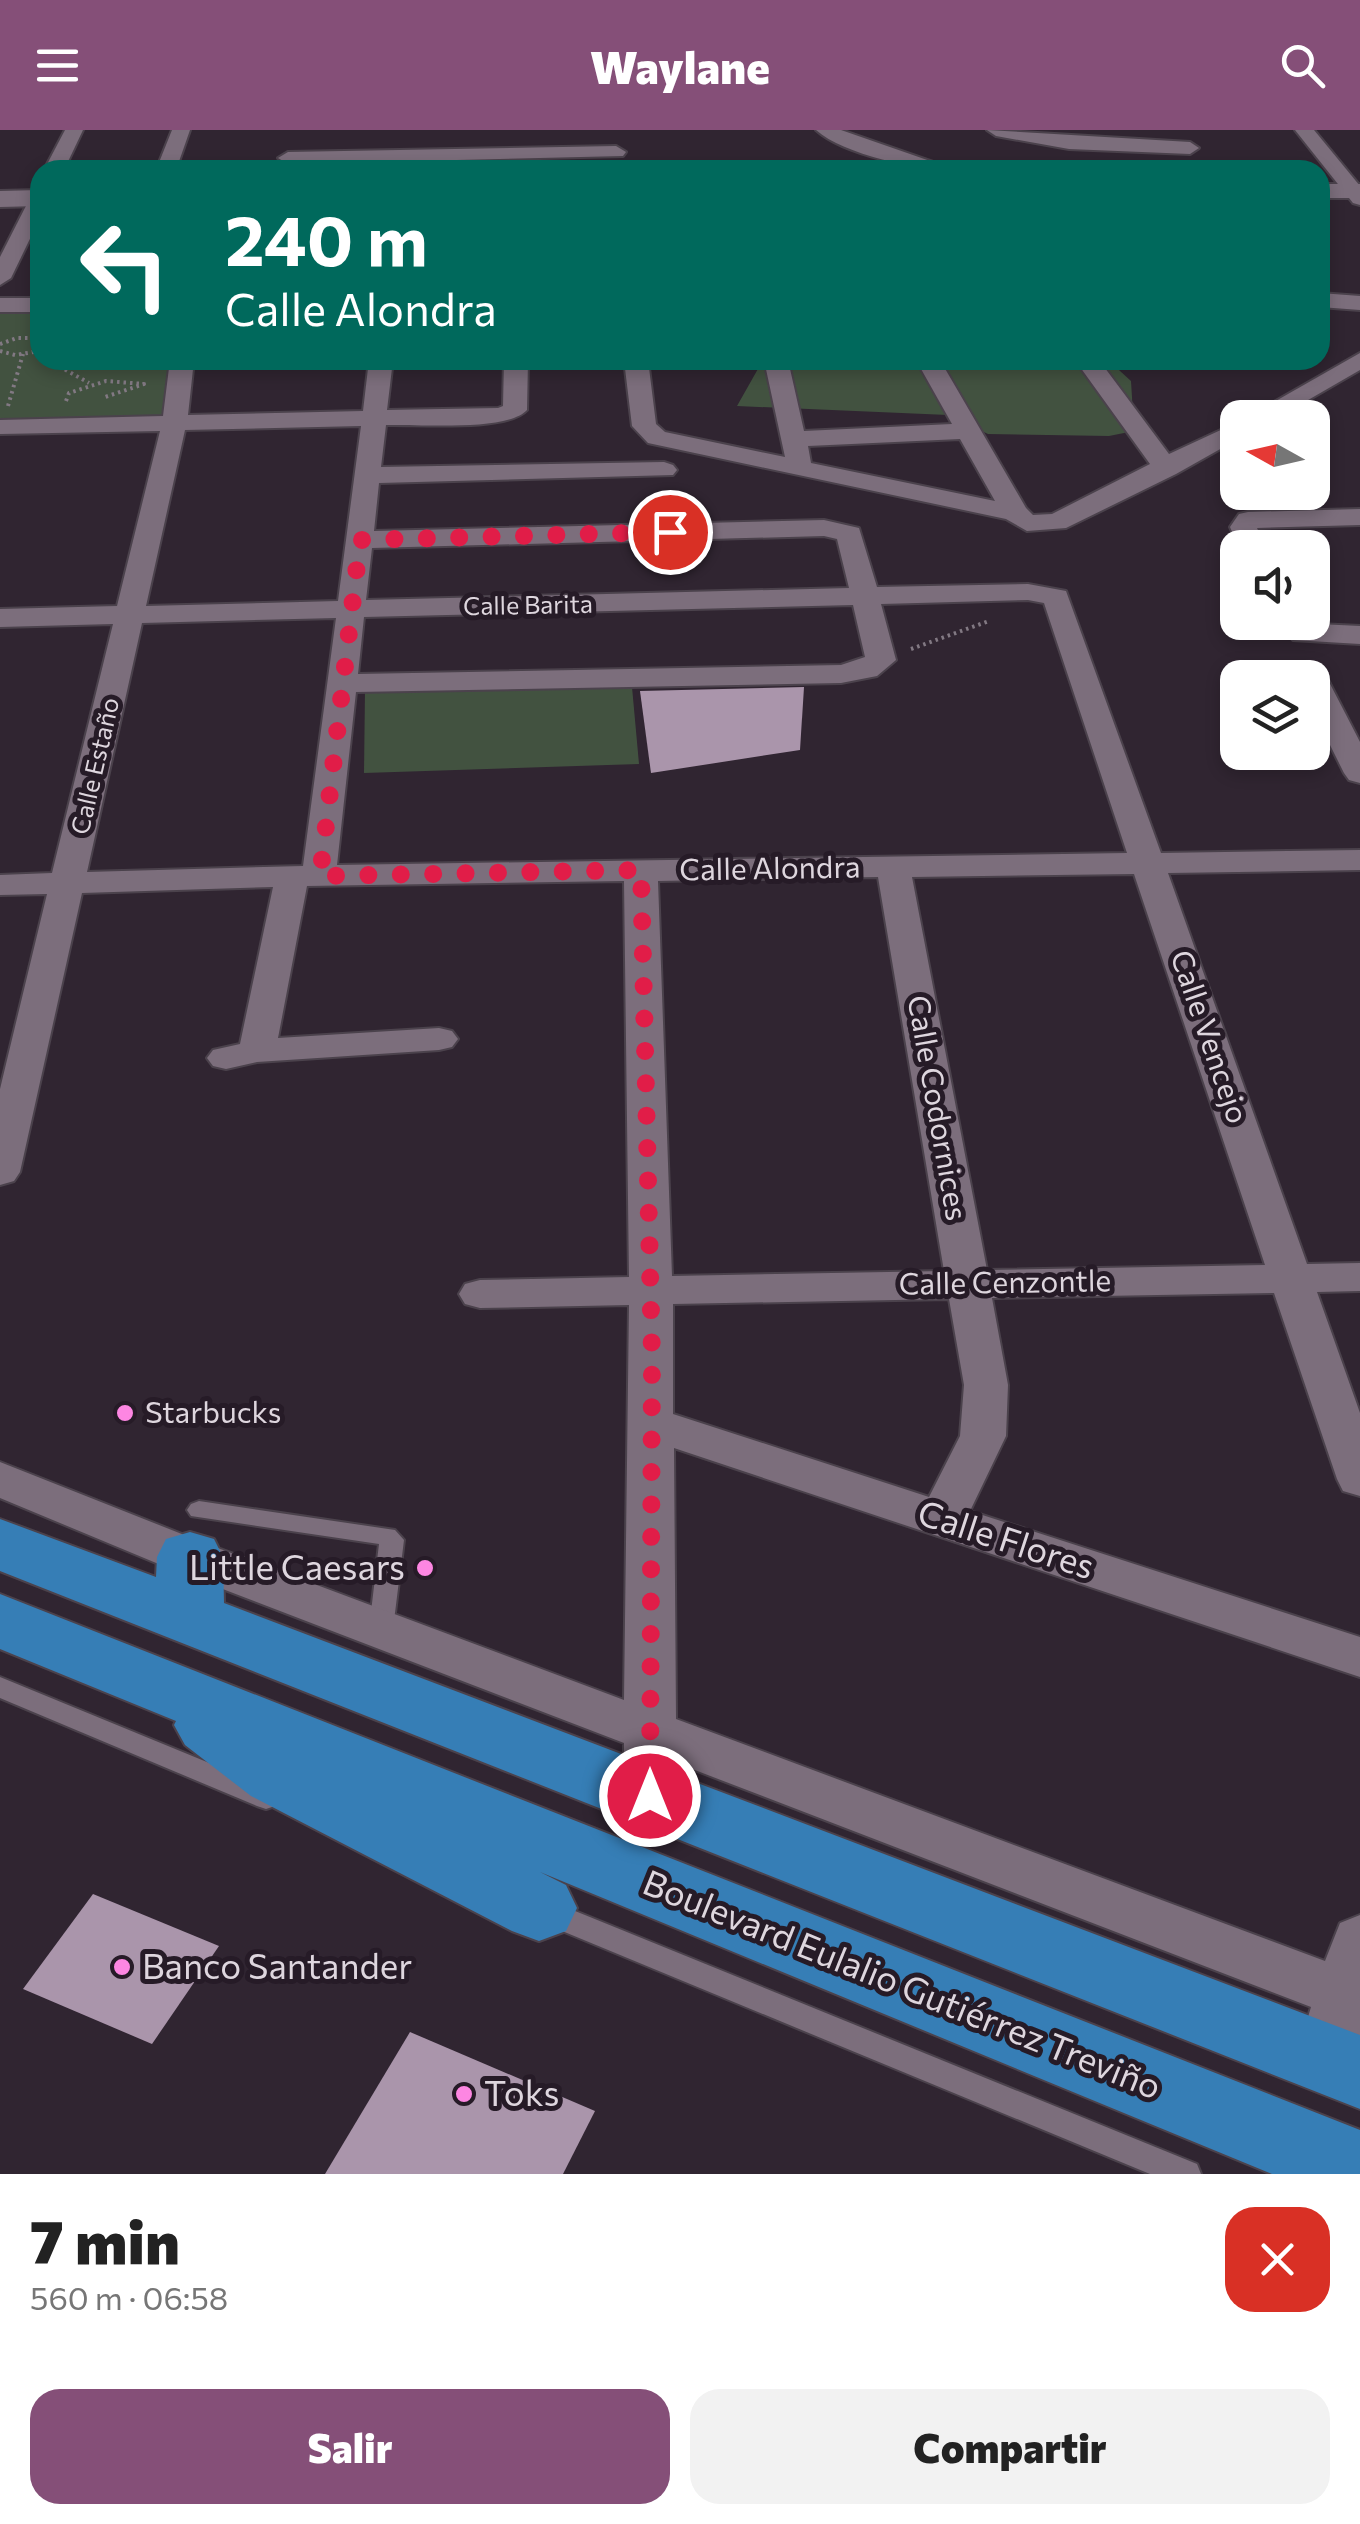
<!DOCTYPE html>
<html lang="es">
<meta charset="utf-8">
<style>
:root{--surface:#fff;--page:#f2f2f2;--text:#222;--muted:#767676;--accent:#854f78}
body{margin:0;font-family:Commissioner,sans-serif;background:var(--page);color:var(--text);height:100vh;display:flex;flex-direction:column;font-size:38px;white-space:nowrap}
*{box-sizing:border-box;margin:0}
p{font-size:32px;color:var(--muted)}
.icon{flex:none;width:55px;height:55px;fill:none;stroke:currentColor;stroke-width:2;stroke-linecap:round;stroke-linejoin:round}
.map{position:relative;height:2044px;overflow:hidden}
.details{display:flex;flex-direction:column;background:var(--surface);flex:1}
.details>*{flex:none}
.hud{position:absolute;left:30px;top:30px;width:1300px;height:210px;border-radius:30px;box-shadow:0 5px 15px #0003;background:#00695c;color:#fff;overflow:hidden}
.needle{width:65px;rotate:278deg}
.buttons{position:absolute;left:1220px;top:270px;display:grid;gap:20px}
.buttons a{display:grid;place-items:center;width:110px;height:110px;border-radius:20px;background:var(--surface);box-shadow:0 5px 15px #0003;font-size:50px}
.pin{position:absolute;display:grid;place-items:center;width:85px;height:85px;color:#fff;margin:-42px;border:5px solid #fff;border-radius:50%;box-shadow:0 2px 10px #0007}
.me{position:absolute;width:110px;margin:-55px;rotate:0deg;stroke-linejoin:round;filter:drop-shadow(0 0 8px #0008)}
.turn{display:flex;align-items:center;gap:35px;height:210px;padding:0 30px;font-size:45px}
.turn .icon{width:130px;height:130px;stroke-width:2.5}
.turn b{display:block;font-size:70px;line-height:85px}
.round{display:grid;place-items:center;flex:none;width:105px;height:105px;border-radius:30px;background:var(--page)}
.overview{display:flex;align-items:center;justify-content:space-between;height:170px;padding:0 30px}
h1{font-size:60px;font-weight:800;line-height:75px}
.cta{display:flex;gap:20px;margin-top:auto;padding:20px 30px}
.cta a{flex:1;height:115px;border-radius:30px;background:var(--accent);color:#fff;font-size:40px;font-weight:800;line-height:115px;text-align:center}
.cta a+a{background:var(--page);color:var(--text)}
header{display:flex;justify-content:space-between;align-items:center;height:130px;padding:0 30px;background:var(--accent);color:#fff;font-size:45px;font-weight:800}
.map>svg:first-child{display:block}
.green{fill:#425240}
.building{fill:#aa95ab}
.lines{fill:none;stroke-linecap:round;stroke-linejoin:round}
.service-casing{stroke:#4b424c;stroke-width:4}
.minor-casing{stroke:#4b424c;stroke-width:4}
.tertiary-casing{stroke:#4b424c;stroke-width:4}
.primary-casing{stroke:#4b424c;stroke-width:4}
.path{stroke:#827983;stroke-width:4;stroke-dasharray:2.5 4;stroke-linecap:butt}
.service{fill:#7c6e7c;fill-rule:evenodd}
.minor{fill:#7c6e7c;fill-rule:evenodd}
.tertiary{fill:#7c6e7c;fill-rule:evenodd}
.primary{fill:#367eb6;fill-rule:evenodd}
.route{stroke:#e11d48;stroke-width:18;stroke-dasharray:0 32.4}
.poi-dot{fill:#fd86e2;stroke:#261b27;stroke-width:4}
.labels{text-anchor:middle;stroke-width:10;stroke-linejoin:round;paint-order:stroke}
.far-street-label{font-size:25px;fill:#ded6de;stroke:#261b27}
.street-label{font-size:30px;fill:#ded6de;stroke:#261b27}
.poi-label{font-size:30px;fill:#ded6de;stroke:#261b27;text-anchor:start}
.near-street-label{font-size:35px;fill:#ded6de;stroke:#261b27}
.near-poi-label{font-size:35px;fill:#ded6de;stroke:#261b27;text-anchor:start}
</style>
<header><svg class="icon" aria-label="menu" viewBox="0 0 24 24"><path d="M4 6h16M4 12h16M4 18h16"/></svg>Waylane<svg class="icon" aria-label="search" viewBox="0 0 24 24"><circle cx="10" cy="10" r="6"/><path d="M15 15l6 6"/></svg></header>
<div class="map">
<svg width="1360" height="2044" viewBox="0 0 1360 2044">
<rect width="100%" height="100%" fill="#302531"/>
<g class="green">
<path d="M40 178V230L171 231 162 286 0 291V179Z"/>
<path d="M763 230H1108L1131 251 1133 284 1129 302 1109 306 988 304 948 285 737 276Z"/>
<path d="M632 557 639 634 364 643 365 561Z"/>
</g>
<g class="building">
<path d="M804 557 800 620 651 643 640 561Z"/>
<path d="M93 1764 219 1816 152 1914 23 1859Z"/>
<path d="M410 1902 595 1981 563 2044H325Z"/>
</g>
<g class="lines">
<defs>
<g id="service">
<path d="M199 1371 395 1400 404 1410 393 1499 390 1506 381 1509 372 1506 369 1499 379 1414 191 1386 187 1380 191 1374Z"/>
<path d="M0 1547 275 1660 279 1668 275 1676 266 1679 257 1676 0 1568Z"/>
<path d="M548 1770 1197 2034 1201 2044H1150L538 1791 534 1782 538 1773Z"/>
</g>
<g id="minor">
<path d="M65 0H83L64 40H44Z"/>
<path d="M172 0H190L176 40H156Z"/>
<path d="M816 0H841L956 40C918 40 844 25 816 0Z"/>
<path d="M987 0 1190 12 1199 18 1190 24 1069 19 996 6Z"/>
<path d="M1295 0H1314L1360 56V75L1353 73Z"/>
<path d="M616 16 626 22 623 26 288 34 278 28 288 22Z"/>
<path d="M40 62V88L11 148 0 155V127L30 68Z"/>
<path d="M1320 163 1360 166V180L1320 177Z"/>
<rect x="0" y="168" width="40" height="14"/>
<path d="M1360 223V240L1277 288H1246Z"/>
<path d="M170 230H194L188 285 363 281 369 230H393L387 280 498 278 503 276 504 230H528L527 280C507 302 417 294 386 295L381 337 664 332 673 335 677 340 673 345 379 353 374 401 824 390 859 398 877 457 1028 454 1066 461 1161 723 1360 720V740L1168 743 1307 1134 1360 1133V1161L1317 1162 1360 1283V1366L1343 1361 1337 1349 1274 1163 992 1168 1008 1255 1006 1306 970 1381 1360 1507V1547L674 1318 676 1589 1325 1831 1340 1793 1360 1785V1909L1346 1947 1325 1955 1304 1947 1296 1928 1311 1877 674 1632 669 1642 650 1648 631 1642 624 1627V1613L173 1440 0 1368V1332L207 1414 624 1570 629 1175 480 1178 465 1174 459 1164 465 1154 480 1150 629 1147 624 751 307 756 278 908 439 898 452 901 458 909 452 917 439 920 257 932 226 939 213 936 207 928 213 920 240 914 273 757 82 763 20 1042 14 1051 0 1055V959L47 764 0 765V745L52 743 113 494 0 497V479L117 476 160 301 0 304V290L163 286ZM361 296 338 471 146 476 185 300ZM824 406 837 409 849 458 366 470 372 418ZM1028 470 1044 473 1127 723 337 735 356 562 841 553 877 546 896 530 881 474ZM853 475 865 527 841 535 358 544 364 487ZM336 488 303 736 87 742 142 493ZM1134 744 1265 1135 987 1140 912 747ZM878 747 944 1141 672 1146 658 751ZM949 1169 964 1255 960 1306 929 1367 673 1284V1174Z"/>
<path d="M624 230H648L656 294 665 302 785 327 764 230H788L804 301 952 294 916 230H940L1026 378 1033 385 1052 384 1150 334 1075 230H1099L1169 324 1238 292V309L1176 344 1066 398 1027 401 1006 389 648 313 632 296ZM960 309 995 371 811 333 808 316Z"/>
<path d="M1360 379V395L1257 398 1266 418H1239L1230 397 1239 384 1248 382Z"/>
<path d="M1277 492 1360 496V514L1293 510Z"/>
<path d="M1312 539 1323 542 1327 548 1360 612V653L1349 650 1344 643 1312 579V548H1297L1301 542Z"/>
</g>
<g id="tertiary">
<path d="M868 33H920L932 40H856Z"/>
<rect x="1320" y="54" width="40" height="14"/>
<path d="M40 60V76L0 77V61Z"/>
</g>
<g id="primary">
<path d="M0 1389 156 1447 157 1427 166 1409 190 1402 214 1409 223 1427 224 1473 1360 1905V1979L0 1441Z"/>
<path d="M0 1464 1360 2000V2044H1272L540 1742 566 1755 577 1778 566 1801 539 1811 512 1801 251 1666 185 1615 174 1595 176 1591 0 1519Z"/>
</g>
</defs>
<use href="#service" class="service-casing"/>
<use href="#minor" class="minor-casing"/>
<use href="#tertiary" class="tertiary-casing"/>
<use href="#primary" class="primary-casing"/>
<g class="path">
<path d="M0 214 17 208H40"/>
<path d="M0 221 15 225 40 221"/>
<path d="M48 230 89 253"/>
<path d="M65 238 84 230"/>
<path d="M66 271 69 263 106 251 144 254 105 267"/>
<path d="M8 276 23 224"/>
<path d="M911 519 989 491"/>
</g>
<use href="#service" class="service"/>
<use href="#minor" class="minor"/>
<use href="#tertiary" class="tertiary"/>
<use href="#primary" class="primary"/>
</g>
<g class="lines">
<path class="route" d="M650 1666 652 1227 641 740 320 746 360 410 670 402"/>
</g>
<g class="poi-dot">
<circle cx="125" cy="1283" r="10"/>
<circle cx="425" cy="1438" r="10"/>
<circle cx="122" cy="1837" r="10"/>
<circle cx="464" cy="1964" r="10"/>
</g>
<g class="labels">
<g class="far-street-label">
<text transform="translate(528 475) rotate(-1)" y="9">Calle Barita</text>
<text transform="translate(95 636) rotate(-77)" y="9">Calle Estaño</text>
</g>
<g class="street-label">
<text transform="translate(770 739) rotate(-1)" y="10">Calle Alondra</text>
<text transform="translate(1209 907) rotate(71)" y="10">Calle Vencejo</text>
<text transform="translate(937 978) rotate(80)" y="10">Calle Codornices</text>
<text transform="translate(1005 1153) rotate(-1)" y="10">Calle Cenzontle</text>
</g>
<g class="poi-label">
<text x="145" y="1293">Starbucks</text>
</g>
<g class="near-street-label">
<text transform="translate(1006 1410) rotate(18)" y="12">Calle Flores</text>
<text transform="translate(902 1855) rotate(22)" y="12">Boulevard Eulalio Gutiérrez Treviño</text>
</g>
<g class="near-poi-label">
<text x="405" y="1450" text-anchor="end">Little Caesars</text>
<text x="142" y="1849">Banco Santander</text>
<text x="484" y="1976">Toks</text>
</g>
</g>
</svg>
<div class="buttons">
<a><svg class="needle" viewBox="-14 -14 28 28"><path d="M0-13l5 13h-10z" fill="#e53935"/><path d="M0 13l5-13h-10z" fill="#767676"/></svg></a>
<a><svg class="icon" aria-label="sound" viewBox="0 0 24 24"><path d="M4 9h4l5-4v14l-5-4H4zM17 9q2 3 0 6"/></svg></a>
<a><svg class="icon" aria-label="layers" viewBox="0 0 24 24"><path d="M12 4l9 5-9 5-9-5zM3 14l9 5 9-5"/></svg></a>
</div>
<div class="pin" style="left:670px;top:402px;background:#d93025"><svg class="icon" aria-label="arrive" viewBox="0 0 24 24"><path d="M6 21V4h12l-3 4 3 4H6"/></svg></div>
<svg class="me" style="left:650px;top:1666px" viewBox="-20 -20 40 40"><circle r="17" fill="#e11d48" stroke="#fff" stroke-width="3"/><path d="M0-11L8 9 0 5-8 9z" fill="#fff"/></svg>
<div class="hud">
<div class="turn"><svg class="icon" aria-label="left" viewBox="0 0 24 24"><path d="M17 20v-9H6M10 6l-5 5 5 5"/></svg><div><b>240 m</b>Calle Alondra</div></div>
</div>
</div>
<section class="details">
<div class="overview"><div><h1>7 min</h1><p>560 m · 06:58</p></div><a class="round" style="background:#d93025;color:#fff"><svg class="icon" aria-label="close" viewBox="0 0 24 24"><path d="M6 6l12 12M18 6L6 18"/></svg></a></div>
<div class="cta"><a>Salir</a><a>Compartir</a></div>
</section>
